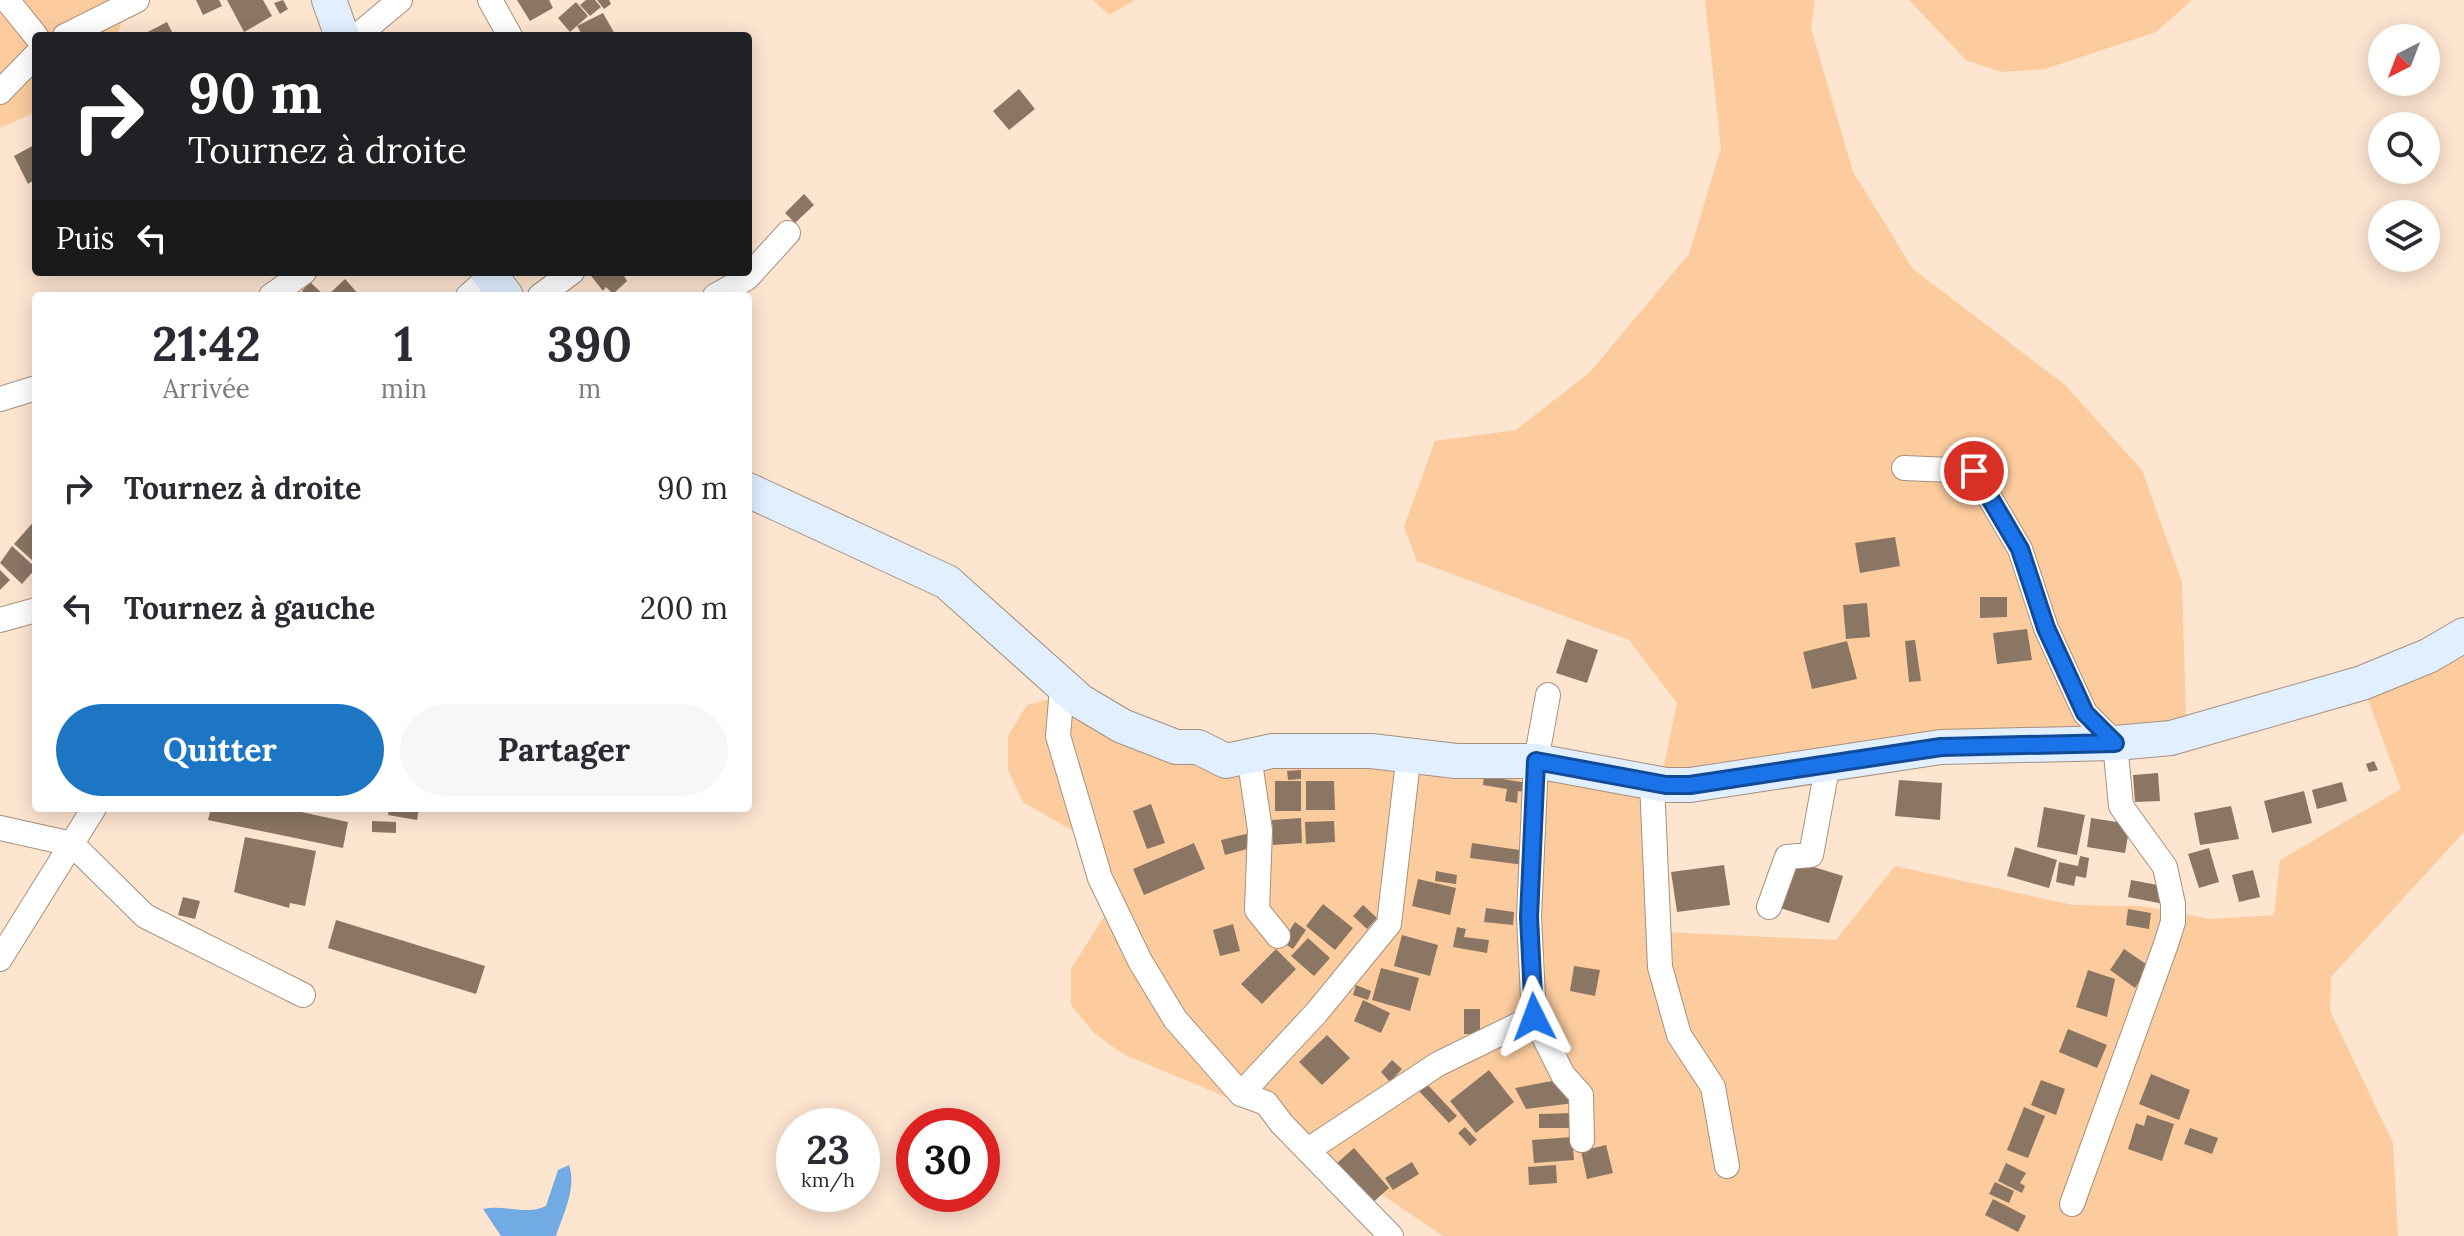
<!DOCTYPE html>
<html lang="fr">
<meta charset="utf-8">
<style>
:root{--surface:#fff;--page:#f7f7f7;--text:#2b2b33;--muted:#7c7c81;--accent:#1c76c3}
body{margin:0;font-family:Lora,serif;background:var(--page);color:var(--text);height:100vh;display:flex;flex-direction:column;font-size:30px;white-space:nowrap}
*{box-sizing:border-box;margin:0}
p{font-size:26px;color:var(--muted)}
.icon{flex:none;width:44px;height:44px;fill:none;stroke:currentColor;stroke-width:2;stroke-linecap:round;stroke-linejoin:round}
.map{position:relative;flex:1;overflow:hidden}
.drawer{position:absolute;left:32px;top:292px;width:720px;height:520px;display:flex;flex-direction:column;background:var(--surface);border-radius:8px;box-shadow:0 4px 20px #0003}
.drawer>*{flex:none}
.hud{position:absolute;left:32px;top:32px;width:720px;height:244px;border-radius:8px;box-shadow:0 4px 20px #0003;background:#202124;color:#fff;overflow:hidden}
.needle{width:52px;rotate:222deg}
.buttons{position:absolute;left:2368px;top:24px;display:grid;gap:16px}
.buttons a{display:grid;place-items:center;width:72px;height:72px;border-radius:50%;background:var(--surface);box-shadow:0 4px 20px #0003;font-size:40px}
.speed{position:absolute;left:776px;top:1108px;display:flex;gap:16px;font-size:40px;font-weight:700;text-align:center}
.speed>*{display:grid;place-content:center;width:104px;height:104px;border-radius:50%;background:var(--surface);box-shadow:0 4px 20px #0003;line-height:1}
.speed small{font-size:20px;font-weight:400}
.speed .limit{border:12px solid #d22;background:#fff;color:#111}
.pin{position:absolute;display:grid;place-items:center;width:68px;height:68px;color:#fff;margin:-34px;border:4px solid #fff;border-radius:50%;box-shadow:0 2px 8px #0007}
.me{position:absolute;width:88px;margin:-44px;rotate:357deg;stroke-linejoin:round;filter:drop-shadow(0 0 6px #0008)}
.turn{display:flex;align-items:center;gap:28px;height:168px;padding:0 24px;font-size:36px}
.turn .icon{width:104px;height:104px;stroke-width:2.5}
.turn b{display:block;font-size:56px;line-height:68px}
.then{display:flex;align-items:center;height:76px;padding:0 24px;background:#0003;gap:16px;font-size:30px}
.eta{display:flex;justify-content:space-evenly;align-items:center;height:136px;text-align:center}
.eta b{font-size:48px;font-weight:700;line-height:56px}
.primary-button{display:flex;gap:16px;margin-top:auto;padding:16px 24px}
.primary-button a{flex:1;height:92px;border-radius:48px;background:var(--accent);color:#fff;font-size:32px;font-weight:700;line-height:92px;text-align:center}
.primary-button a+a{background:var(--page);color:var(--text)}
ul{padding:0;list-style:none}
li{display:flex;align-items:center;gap:24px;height:120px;padding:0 24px}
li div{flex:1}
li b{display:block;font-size:30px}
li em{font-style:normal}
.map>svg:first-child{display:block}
.green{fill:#fdcc9e}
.water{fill:#72aae4}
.building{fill:#8b7663}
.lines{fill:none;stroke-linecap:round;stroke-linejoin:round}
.street-casing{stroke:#a6907d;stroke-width:26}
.secondary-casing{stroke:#a6907d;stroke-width:36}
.street{stroke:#fff;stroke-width:24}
.secondary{stroke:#e1efff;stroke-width:34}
.route-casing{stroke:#114b97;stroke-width:20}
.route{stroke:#1a73e8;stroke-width:14}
</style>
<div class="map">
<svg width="2464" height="1236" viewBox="0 0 2464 1236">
<rect width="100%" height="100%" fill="#fde5d0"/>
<g class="green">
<path d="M0 0H129L117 36H36V112L0 128Z"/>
<path d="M1093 0H1135L1109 15Z"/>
<path d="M1705 0H1815L1811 28 1853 172 1913 269 2064 384 2142 470 2182 582 2187 747 1958 751 1660 790 1665 932 1836 940 1895 866 2073 905 2141 906 2210 919 2274 915 2280 860 2401 789 2362 683 2464 626V832L2331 977 2330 1011 2393 1143 2398 1236H1443L1257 1110 1123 1054 1094 1033 1071 1005V969L1110 907 1090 841 1023 802 1008 770V736L1027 705 1063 696 1192 744 1659 789 1677 703 1629 640 1417 561 1404 527 1435 441 1516 430 1590 372 1689 254 1721 148Z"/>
<path d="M1909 0H2192L2156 32 2045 69 2001 72 1966 60Z"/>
</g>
<path class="water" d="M569 1165C577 1188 563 1214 556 1236H501L483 1209C505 1204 525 1216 546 1206L558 1170Z"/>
<g class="building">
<path d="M196 0H219L222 6 203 15Z"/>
<path d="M227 0H263L272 16 244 32Z"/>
<path d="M283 0 288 9 280 14 274 3Z"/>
<path d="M517 0H549L553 8 530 21Z"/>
<path d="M586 0H595L601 7 590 16 580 5Z"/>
<path d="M597 0H609L611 4 604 9Z"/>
<path d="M576 2 588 16 570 32 558 18Z"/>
<path d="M603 13 616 36H583L577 26Z"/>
<path d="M167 22 174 36H140Z"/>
<path d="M1019 89 1035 109 1009 130 993 111Z"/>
<path d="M36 144V179L28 184 14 156Z"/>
<path d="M804 194 814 205 795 223 785 213Z"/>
<path d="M588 272H622L627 281 613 294 606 287 603 291Z"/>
<path d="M345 279 360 296H327Z"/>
<path d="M310 282 325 296H307L302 291Z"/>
<path d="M36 519V555L32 560 14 544Z"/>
<path d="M1895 537 1900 566 1860 573 1855 543Z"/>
<path d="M12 546 36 568 22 584 0 563Z"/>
<path d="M0 570 10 580 0 590Z"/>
<path d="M1980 597H2007V617L1980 618Z"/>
<path d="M1867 603 1870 637 1846 639 1843 605Z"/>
<path d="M2027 629 2032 660 1997 664 1993 633Z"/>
<path d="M1567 639 1598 650 1587 683 1556 673Z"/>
<path d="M1915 640 1921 681 1909 682 1905 641Z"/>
<path d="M1847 641 1857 679 1812 689 1803 652Z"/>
<path d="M2374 761 2378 770 2369 772 2366 764Z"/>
<path d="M1301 770V779L1288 780 1287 771Z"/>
<path d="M2158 773 2160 801 2135 802 2133 775Z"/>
<path d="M1484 776 1528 783 1527 792 1518 791 1517 803 1505 801 1507 789 1483 785Z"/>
<path d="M1899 780 1942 783 1940 820 1895 816Z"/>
<rect x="1275" y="781" width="26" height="30"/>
<path d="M1306 781H1334L1335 810H1306Z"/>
<path d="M2342 782 2347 801 2317 809 2312 790Z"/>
<path d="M2304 791 2312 823 2272 833 2264 801Z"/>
<path d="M1151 804 1165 843 1147 849 1133 811Z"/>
<path d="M2231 806 2239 839 2200 845 2194 813Z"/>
<path d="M2044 807 2085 815 2077 855 2037 847Z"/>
<path d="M211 808H282L348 822 343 848 208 820Z"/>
<path d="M389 808H419L417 820 388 815Z"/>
<path d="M1301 818 1302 843 1273 845 1272 820Z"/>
<path d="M2091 818 2130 824 2125 853 2087 847Z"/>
<path d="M372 821 396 822V833L372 832Z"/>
<path d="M1334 821 1335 842 1306 844 1305 822Z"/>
<path d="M1254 832 1258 846 1225 855 1221 840Z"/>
<path d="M245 837 316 851 305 906 290 903 289 908 234 892Z"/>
<path d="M1194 843 1205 869 1144 895 1133 869Z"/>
<path d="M1472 843 1526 851 1524 865 1470 858Z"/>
<path d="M2015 847 2057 860 2049 888 2007 876Z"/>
<path d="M2209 848 2219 882 2199 888 2188 854Z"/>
<path d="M2080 856 2089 858 2086 878 2076 876 2074 886 2056 882 2059 862 2078 866Z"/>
<path d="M1794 861 1843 876 1829 923 1780 908Z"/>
<path d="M1724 865 1730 905 1677 912 1671 872Z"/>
<path d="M2253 870 2260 897 2239 902 2232 875Z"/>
<path d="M1436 871 1457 875 1456 884 1435 881Z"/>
<path d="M1418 879 1456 888 1450 915 1412 906Z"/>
<path d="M2131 880 2168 887 2164 904 2128 897Z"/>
<path d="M183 897 200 901 195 919 178 915Z"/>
<path d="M1323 904 1353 928 1335 950 1306 926Z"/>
<path d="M1363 905 1377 918 1367 929 1353 916Z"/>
<path d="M1486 908 1514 912 1513 925 1484 922Z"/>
<path d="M2128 909 2151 913 2149 929 2126 925Z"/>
<path d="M336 920 485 966 476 994 328 948Z"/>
<path d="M1295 922 1306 930 1293 949 1282 942Z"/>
<path d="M1233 924 1240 951 1220 956 1213 930Z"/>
<path d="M1457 927 1466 929 1464 937 1489 940 1487 953 1453 947Z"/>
<path d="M1402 935 1438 945 1430 976 1394 966Z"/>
<path d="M1308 938 1330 958 1314 976 1291 956Z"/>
<path d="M1276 949 1296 969 1262 1004 1241 984Z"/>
<path d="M2124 949 2149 966 2135 988 2110 970Z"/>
<path d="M1574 966 1600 970 1595 996 1570 991Z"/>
<path d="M1381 968 1419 978 1410 1011 1372 1000Z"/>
<path d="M2088 970 2115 979 2107 1017 2076 1007Z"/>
<path d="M1356 985 1371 991 1368 1000 1353 995Z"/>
<path d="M1363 1000 1390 1013 1381 1033 1354 1021Z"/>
<rect x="1464" y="1009" width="16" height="25"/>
<path d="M2068 1029 2107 1045 2097 1068 2059 1052Z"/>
<path d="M1327 1035 1350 1058 1322 1085 1299 1062Z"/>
<path d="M1392 1060 1402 1069 1390 1082 1381 1072Z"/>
<path d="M1489 1070 1514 1102 1476 1133 1450 1101Z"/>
<path d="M2151 1074 2190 1090 2179 1120 2139 1104Z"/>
<path d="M1557 1080 1574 1103 1526 1109 1515 1088Z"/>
<path d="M2041 1080 2065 1089 2056 1115 2031 1105Z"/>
<path d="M1425 1082 1457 1116 1449 1123 1417 1089Z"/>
<path d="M2024 1107 2045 1116 2028 1158 2007 1150Z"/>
<path d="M1574 1113V1128H1539V1114Z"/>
<path d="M2147 1115 2174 1124 2162 1161 2128 1149 2136 1123 2144 1126Z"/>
<path d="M1465 1127 1477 1140 1470 1146 1458 1133Z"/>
<path d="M2190 1128 2218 1138 2212 1154 2184 1144Z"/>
<path d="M1572 1137 1574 1160 1534 1163 1532 1140Z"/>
<path d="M1606 1145 1613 1173 1587 1179 1581 1151Z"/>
<path d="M1354 1148 1389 1188 1371 1204 1336 1164Z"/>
<path d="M1412 1162 1419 1174 1393 1190 1385 1178Z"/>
<path d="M2006 1163 2026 1173 2020 1183 2025 1186 2022 1193 1998 1181Z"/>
<path d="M1556 1165 1557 1183 1529 1185 1528 1167Z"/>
<path d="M1995 1182 2014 1191 2009 1203 1989 1194Z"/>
<path d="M1993 1199 2026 1216 2018 1232 1985 1215Z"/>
</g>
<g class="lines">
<defs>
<g id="street">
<path d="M7 0 36 36"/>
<path d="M490 0 510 36"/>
<path d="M65 36 137 0"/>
<path d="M357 36 400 0"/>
<path d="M0 92 36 55"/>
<path d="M271 296 304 272"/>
<path d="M468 296 491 276"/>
<path d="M540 296 572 272"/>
<path d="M715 296 747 278 788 233"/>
<path d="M0 399 36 388"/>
<path d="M1904 468 1974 471 2020 549 2046 628 2085 713 2115 743 2121 806 2165 867 2173 904V922L2165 947 2072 1204"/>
<path d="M0 620 36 610"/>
<path d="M1062 688 1058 736 1100 878 1140 961 1175 1019 1241 1094 1266 1103 1282 1124 1391 1236"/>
<path d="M1548 695 1536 761 1529 917 1534 1017 1563 1075 1581 1095 1582 1140"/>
<path d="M1249 756 1260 830 1257 910 1278 936"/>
<path d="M1652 782 1660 967 1679 1035 1713 1087 1727 1166"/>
<path d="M0 828 72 844 145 916 303 995"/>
<path d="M1769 907 1787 857 1811 855 1828 763"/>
<path d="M0 959 94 808"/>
<path d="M1241 1094 1317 1012 1389 924 1409 753"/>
<path d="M1308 1150 1438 1064 1534 1017"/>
</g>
<g id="secondary">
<path d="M329 0 342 36"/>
<path d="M488 272 506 296"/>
<path d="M748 490 947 582 1080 701 1122 726 1176 747H1198L1226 761 1272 751H1371L1456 761H1536L1666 785H1690L1941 747 2115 743 2171 738 2362 683 2428 656 2464 635"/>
</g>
</defs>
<use href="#street" class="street-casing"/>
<use href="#secondary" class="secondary-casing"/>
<use href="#street" class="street"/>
<use href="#secondary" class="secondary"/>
</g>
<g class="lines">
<defs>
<path id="route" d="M1534 1017 1529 917 1536 761 1666 785H1690L1941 747 2115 743 2085 713 2046 628 2020 549 1974 471"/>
</defs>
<use href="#route" class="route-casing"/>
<use href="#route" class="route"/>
</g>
</svg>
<div class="buttons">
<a><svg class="needle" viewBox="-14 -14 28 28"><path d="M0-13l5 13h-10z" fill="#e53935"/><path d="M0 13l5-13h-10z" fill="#7c7c81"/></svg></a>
<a><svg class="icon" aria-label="search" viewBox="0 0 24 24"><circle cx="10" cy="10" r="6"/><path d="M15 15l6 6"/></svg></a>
<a><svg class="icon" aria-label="layers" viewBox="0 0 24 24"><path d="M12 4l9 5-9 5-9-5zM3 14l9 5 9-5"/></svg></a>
</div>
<div class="speed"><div>23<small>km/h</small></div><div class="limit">30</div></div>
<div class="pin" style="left:1974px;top:471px;background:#d93025"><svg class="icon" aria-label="arrive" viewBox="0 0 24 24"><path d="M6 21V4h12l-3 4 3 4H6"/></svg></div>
<svg class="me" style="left:1534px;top:1017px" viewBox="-20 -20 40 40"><path d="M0-17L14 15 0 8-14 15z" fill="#1a73e8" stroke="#fff" stroke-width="4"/></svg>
<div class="hud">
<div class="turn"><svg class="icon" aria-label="right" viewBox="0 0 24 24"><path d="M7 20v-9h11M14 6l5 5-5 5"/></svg><div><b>90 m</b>Tournez à droite</div></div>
<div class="then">Puis<svg class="icon" aria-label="left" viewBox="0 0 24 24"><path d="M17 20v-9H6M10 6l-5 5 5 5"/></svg></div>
</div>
<section class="drawer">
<div class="eta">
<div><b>21:42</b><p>Arrivée</p></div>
<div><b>1</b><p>min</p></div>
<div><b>390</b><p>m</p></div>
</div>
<ul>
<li><svg class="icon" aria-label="right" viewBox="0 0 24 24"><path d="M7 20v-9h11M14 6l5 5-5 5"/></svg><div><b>Tournez à droite</b></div><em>90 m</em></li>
<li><svg class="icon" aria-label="left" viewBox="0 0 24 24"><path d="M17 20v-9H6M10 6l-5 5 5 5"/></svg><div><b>Tournez à gauche</b></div><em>200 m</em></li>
</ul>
<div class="primary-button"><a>Quitter</a><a>Partager</a></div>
</section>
</div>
